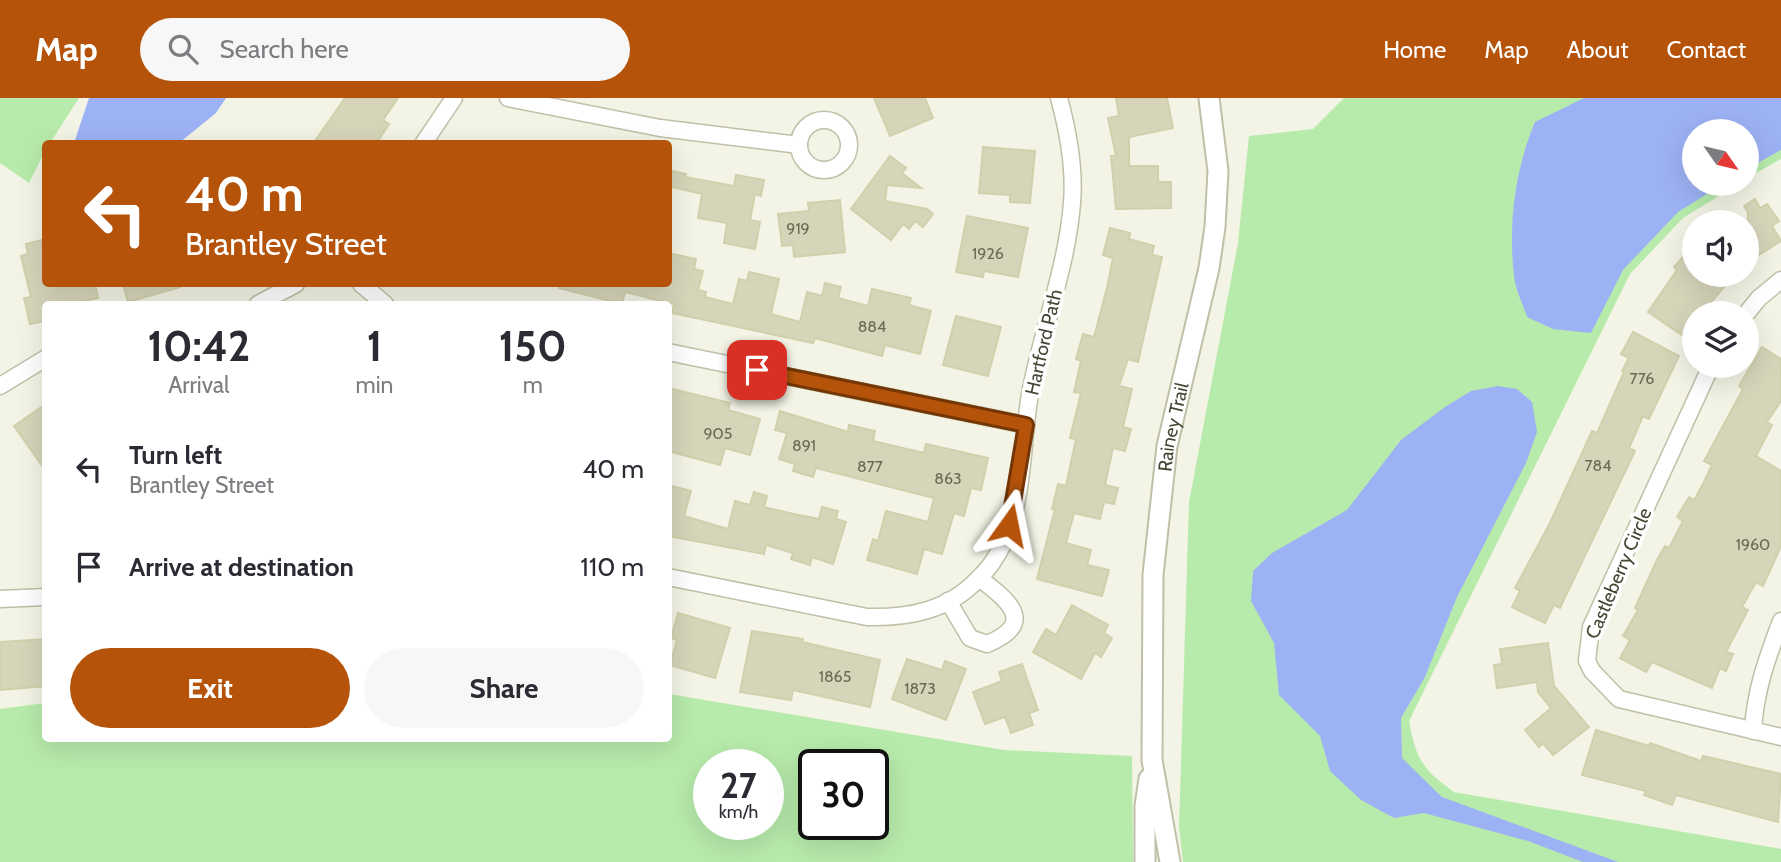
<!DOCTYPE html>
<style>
:root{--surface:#fff;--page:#f7f7f7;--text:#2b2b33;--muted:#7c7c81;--accent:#b45309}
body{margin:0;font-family:Cabin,sans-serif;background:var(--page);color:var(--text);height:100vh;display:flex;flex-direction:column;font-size:26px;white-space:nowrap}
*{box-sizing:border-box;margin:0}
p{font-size:23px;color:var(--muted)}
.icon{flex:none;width:38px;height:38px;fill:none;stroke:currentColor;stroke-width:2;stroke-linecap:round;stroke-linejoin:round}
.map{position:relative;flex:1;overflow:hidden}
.sheet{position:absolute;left:42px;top:203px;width:630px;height:441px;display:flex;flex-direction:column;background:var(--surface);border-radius:7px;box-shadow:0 7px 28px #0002}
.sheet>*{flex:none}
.guide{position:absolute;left:42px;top:42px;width:630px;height:147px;border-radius:7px;box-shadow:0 7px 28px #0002;background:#b45309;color:#fff;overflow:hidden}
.needle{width:46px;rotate:124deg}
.buttons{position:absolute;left:1682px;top:21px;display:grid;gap:14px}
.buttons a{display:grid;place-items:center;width:77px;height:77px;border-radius:50%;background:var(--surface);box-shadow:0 7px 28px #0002;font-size:35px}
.speed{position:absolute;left:693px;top:651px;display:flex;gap:14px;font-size:35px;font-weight:700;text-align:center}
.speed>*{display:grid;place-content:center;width:91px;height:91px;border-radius:50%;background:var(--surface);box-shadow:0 7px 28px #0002;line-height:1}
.speed small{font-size:18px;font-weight:400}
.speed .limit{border:4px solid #111;border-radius:10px;background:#fff;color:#111}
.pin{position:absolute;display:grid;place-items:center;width:60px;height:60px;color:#fff;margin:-30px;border-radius:14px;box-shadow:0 4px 10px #0006}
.me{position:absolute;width:77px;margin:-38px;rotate:12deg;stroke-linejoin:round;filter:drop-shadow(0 0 5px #0008)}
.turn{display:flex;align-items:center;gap:24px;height:147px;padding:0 28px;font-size:32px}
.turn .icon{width:91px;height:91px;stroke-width:2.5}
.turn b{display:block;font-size:49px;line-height:60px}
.eta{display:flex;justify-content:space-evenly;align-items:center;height:119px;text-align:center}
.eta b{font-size:42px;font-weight:700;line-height:49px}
.action{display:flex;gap:14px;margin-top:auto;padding:14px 28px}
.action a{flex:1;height:80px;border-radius:42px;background:var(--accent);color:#fff;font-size:28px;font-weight:700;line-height:80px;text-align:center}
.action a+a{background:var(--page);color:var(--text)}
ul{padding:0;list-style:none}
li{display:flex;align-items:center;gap:21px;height:98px;padding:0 28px}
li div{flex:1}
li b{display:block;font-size:26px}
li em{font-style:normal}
header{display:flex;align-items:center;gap:42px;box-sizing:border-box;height:98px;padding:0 35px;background:var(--accent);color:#fff}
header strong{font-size:33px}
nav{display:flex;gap:38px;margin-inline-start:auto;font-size:24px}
.search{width:490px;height:63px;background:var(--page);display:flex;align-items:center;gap:18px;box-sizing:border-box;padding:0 24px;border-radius:38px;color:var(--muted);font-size:26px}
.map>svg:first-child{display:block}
.green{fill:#b7ebab;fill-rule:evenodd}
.water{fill:#9db2f5}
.building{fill:#d6d5ba;stroke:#d1d0ac;stroke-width:2}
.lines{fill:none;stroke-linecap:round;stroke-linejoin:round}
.minor-casing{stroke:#bfc0a7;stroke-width:19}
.tertiary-casing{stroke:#bfc0a7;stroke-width:23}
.minor{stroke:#fff;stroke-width:16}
.tertiary{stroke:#fff;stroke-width:19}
.route-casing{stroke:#753606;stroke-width:18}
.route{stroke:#b45309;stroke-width:12}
.labels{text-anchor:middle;stroke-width:7;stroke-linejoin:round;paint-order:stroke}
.number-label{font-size:16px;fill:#6b6a56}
.street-label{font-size:19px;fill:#474634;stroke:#fff}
</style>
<header>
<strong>Map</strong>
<div class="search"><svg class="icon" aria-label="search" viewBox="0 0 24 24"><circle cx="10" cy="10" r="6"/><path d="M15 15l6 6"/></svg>Search here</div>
<nav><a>Home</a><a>Map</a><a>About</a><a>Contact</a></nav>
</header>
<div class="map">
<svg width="1781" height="764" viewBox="0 0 1781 764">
<rect width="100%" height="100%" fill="#f3f4e5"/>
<g class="green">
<path d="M0 0H79L50 45 46 46 45 53 29 85 0 65Z"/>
<path d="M1344 0H1781V61L1747 80 1746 33H1694V86H1738L1683 120 1630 176 1409 623C1416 661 1422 671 1454 694L1781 751V764H1183L1179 729 1189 404 1238 145 1249 38 1313 31Z"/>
<path d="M669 596 1004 652 1132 658 1133 764H0V611L45 605 46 640H668ZM709 667H768V726H709ZM814 667H873V726H814Z"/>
</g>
<g class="water">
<path d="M89 0H226L216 15 179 45H74Z"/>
<path d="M1584 0H1781V52L1747 71 1746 33H1694V86H1723L1678 114 1623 172 1591 235 1553 231 1527 219C1523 206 1515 191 1514 178 1508 126 1515 71 1535 24Z"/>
<path d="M1498 288 1517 291 1532 304 1537 334 1526 365 1457 499 1425 579 1401 620 1402 660 1442 699 1618 764H1583L1528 743 1424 715 1394 720 1361 702 1330 673 1320 638 1279 597 1274 545 1251 503 1253 473 1272 455 1347 412 1401 342 1445 309 1471 293Z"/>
</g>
<g class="building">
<path d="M345 0H398L383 22 389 26 376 46H313Z"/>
<path d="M874 0H925L933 20 890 38Z"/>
<path d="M1116 0H1167L1173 30 1129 39V68H1158V84H1171V110L1116 111 1111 58H1116L1108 20 1119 18Z"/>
<path d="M983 49 1035 53 1030 105 1010 104V97L979 95Z"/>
<path d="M890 58 906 70 902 75 921 90 887 87 885 103 927 111 933 116 923 129 915 123 909 131 903 126 891 142 851 111Z"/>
<path d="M668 72 686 76 685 79 734 88 736 77 764 82 761 98 755 96 750 122 760 124 755 151 724 145 727 125 698 120 702 96 668 88Z"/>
<path d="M1755 101 1760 110 1767 106 1779 123 1772 128 1781 143 1746 165 1748 114 1744 108Z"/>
<path d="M840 102 845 154 794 159 793 147 782 148 778 116 809 113 808 105Z"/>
<path d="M967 118 1028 130 1018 179 984 173 983 179 956 174Z"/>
<path d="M1110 130 1130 135 1129 141 1154 148 1152 157 1162 159 1138 264 1128 261 1119 288 1132 291 1123 329 1131 331 1125 353 1113 350 1105 387 1118 390 1114 406 1104 404 1100 421 1074 415 1066 445 1091 452 1087 467 1109 472 1102 498 1037 481 1055 411H1052L1058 386 1066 388 1076 341 1070 340 1081 295 1074 294 1081 263 1076 261 1083 236 1094 239 1107 190 1113 160 1103 157Z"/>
<path d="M46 141V186H95L98 200 70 206H46V223L30 226 24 200 31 199 21 158 28 156 26 146Z"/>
<path d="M1694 147V177H1734L1702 215H1694V226L1685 239 1648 214 1677 172 1674 169Z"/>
<path d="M668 155 696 161 694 171 703 173 698 192 706 194 705 199 733 206 739 181 747 183 749 174 779 181 771 216 800 224 807 194 822 198 825 185 841 189 838 200 868 208 872 191 911 200 909 207 931 213 920 256 885 247 882 258 815 240 813 245 672 215 674 206 625 194 622 206 559 190 560 186H668Z"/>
<path d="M123 186H179L180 189 128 204Z"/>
<path d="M956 218 1001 229 988 278 943 267Z"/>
<path d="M1633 234 1679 258 1649 321 1643 318 1629 350 1635 353 1560 510 1554 507 1545 525 1512 509 1520 493 1515 490 1550 425 1592 333 1597 335 1624 274 1622 273 1629 260 1621 256Z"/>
<path d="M1762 249 1781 261V303L1767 324 1772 327 1756 358 1781 373V448L1763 488 1756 484 1742 509 1748 512 1726 554 1733 556 1726 573 1720 570 1712 590 1652 564 1646 574 1620 560 1630 542 1623 538 1638 512 1635 510 1657 462 1665 448 1669 450 1683 423 1677 419 1689 399 1694 402 1703 386 1712 367 1704 363 1743 291 1739 288Z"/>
<path d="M668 290 730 305 728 312 760 321 750 357 725 350 720 367 668 353Z"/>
<path d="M46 306V373L14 328Z"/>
<path d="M780 313 848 334 849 327 875 333 873 343 924 355 926 346 988 360 981 392 971 390 964 418 954 415 942 456 924 451 917 476 867 462 873 441 878 443 886 413 928 424 934 400 816 370 813 379 793 373 795 366 779 361 787 335 775 332Z"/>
<path d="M668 387 691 393 684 418 728 431 735 403 750 407 754 394 767 398 764 409 789 415 819 421 822 409 838 413 836 421 846 424 833 466 812 459 810 467 791 461 793 455 766 447 764 456 668 438Z"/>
<path d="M1072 507 1108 527 1104 535 1112 540 1101 559 1095 555 1081 581 1033 554 1046 531 1056 537Z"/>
<path d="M678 515 730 530 715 580 670 567 677 542 671 540Z"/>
<path d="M752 533 803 541 802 544 880 562 870 609 793 592 791 602 740 594Z"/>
<path d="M46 541V588L0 592V544Z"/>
<path d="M1548 545 1554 588 1589 629 1553 657 1543 645 1539 649 1525 632 1551 610 1538 594 1537 584 1497 590 1494 567 1502 566 1500 551Z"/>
<path d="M907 561 942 572 945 563 966 571 946 622 892 601Z"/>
<path d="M1022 566 1038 612 1029 615 1033 627 1011 635 1005 619 985 626 973 594 1002 583 999 574Z"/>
<path d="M1596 632 1649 648 1650 645 1701 663 1703 658 1781 676 1778 724 1676 697 1672 707 1644 697 1646 693 1582 677Z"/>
</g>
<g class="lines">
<defs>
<g id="minor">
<path d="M508 0 660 30 799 47"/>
<circle cx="824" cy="47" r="25"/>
<path d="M423 46 454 0"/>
<path d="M361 186 385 206"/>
<path d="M258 206 296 186"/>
<path d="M1746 216 1759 200 1781 182"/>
<path d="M668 254 1026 327"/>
<path d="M1711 268 1591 529 1587 563 1592 573 1619 601 1781 639"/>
<path d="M0 288 46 260"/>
<path d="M668 479 867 519C908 520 948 513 978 481 989 471 999 455 1005 442 1024 398 1022 343 1030 296 1042 232 1067 169 1072 105 1075 70 1068 33 1059 0"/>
<path d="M0 501 46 499"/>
<path d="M948 503 970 540 987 546C1038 525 1008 502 979 480"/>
<path d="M1753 633C1755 593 1767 560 1781 523"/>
</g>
<g id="tertiary">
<path d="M1145 764V708L1149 681"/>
<path id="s1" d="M1170 764 1152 662 1153 477 1167 348 1209 170 1215 129 1218 73 1209 0"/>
</g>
</defs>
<use href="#minor" class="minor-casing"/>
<use href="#tertiary" class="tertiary-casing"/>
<use href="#minor" class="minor"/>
<use href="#tertiary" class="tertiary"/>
</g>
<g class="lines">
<defs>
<path id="route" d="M757 272 1026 327 1009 427"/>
</defs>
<use href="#route" class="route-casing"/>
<use href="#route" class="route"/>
</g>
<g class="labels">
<g class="number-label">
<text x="798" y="136">919</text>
<text x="988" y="161">1926</text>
<text x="872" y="234">884</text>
<text x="1642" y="286">776</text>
<text x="718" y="341">905</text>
<text x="804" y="353">891</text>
<text x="1598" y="373">784</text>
<text x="870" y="374">877</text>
<text x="948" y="386">863</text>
<text x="1753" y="452">1960</text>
<text x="835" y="584">1865</text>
<text x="920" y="596">1873</text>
</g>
<g class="street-label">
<text transform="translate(1043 244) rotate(-77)" y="7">Hartford Path</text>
<text dy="7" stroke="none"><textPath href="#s1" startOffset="438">Rainey Trail</textPath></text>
<text transform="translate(1618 475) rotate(-67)" y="7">Castleberry Circle</text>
</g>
</g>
</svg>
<div class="buttons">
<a><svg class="needle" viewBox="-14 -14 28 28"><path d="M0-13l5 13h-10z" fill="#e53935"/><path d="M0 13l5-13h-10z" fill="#7c7c81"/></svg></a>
<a><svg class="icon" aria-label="sound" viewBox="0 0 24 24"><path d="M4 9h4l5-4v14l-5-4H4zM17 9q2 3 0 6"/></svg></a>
<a><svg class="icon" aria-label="layers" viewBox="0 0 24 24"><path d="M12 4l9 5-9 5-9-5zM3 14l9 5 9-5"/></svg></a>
</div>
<div class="speed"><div>27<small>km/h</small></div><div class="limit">30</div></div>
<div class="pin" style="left:757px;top:272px;background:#d93025"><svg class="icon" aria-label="arrive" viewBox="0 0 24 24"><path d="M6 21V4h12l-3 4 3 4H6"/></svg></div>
<svg class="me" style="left:1009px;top:427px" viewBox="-20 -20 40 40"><path d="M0-17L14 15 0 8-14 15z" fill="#b45309" stroke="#fff" stroke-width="4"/></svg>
<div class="guide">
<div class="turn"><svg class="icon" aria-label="left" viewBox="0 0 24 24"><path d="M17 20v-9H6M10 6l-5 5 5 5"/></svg><div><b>40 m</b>Brantley Street</div></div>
</div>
<section class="sheet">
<div class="eta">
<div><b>10:42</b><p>Arrival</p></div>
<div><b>1</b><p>min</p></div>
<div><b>150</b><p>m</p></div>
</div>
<ul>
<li><svg class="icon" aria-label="left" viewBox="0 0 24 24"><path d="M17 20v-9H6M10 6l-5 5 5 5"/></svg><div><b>Turn left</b><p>Brantley Street</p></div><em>40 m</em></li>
<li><svg class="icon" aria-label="arrive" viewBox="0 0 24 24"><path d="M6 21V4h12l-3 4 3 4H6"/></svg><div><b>Arrive at destination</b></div><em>110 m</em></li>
</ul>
<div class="action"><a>Exit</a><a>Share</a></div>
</section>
</div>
